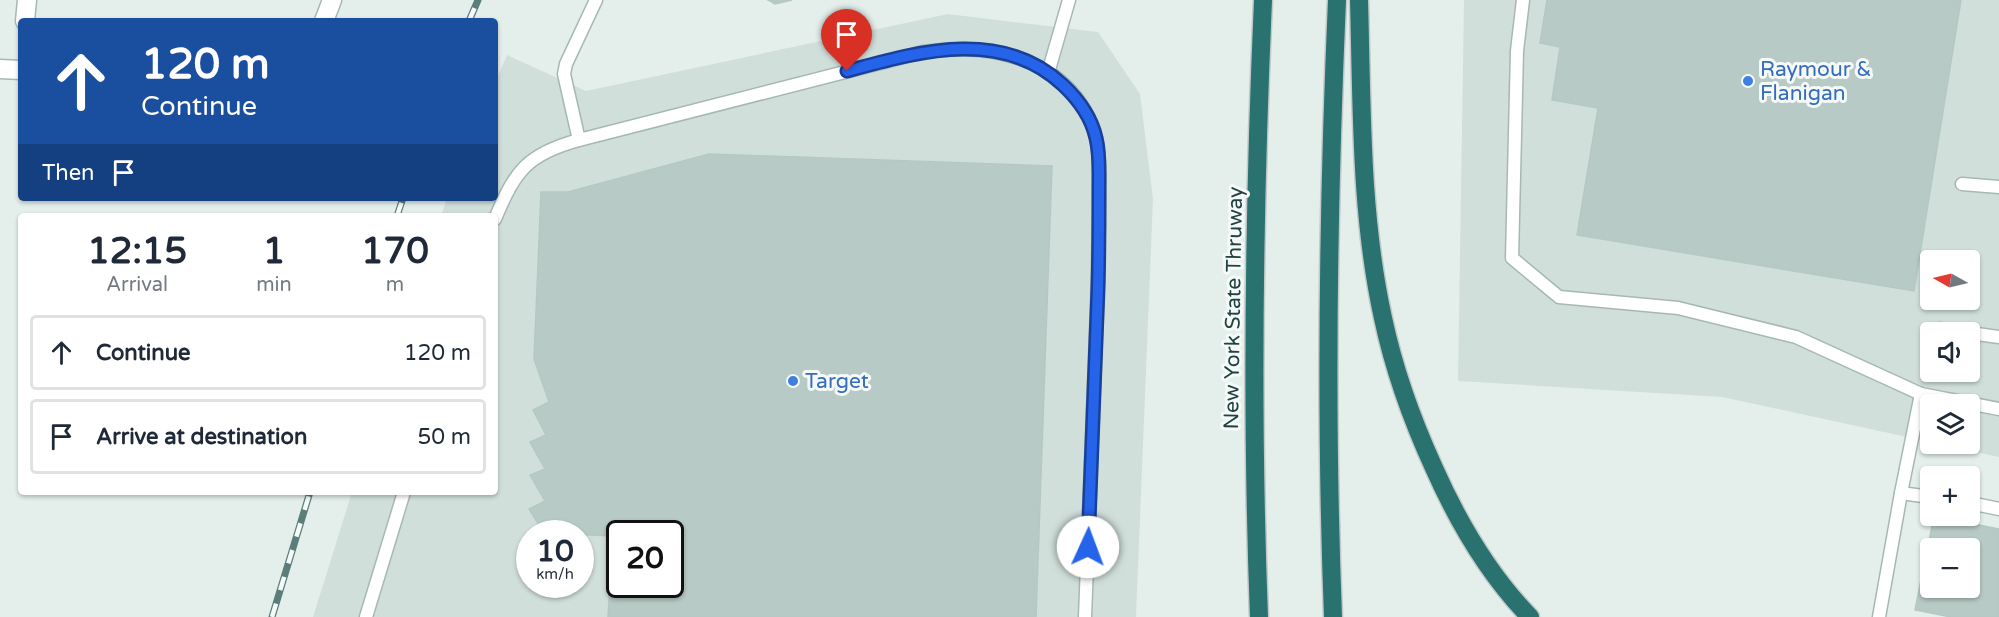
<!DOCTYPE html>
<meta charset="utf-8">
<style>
:root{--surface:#fff;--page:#f2f2f3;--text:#1f2937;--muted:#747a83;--line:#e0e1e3}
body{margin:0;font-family:"Varela Round",sans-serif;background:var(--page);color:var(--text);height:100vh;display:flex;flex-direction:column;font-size:22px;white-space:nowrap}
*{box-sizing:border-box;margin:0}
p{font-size:20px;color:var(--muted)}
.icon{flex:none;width:33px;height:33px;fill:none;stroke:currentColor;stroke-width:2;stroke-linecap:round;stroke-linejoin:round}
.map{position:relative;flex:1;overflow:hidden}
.drawer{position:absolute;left:18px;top:213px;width:480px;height:282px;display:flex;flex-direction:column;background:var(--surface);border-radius:6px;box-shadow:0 2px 4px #0004}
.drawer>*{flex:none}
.hud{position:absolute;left:18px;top:18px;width:480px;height:183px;border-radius:6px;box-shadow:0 2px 4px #0004;background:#1a4fa0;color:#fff;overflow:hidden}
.needle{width:39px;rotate:278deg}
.controls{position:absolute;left:1920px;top:250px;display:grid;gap:12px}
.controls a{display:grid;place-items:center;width:60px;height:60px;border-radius:6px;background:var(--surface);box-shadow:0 2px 4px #0004;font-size:30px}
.speed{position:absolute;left:516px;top:520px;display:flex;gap:12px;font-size:30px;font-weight:700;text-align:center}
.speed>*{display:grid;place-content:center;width:78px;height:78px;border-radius:50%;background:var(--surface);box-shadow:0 2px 4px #0004;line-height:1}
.speed small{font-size:15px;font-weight:400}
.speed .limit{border:3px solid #111;border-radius:9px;background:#fff;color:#111}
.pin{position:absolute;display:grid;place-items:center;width:51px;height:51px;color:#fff;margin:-62px -26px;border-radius:50% 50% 50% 0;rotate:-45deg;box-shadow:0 0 6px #0007}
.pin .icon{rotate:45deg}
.me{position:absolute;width:66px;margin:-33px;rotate:2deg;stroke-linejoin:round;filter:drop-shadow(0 0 4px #0008)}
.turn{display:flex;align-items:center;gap:21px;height:126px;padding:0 24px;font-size:27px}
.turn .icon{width:78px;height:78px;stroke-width:2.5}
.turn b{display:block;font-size:42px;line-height:51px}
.then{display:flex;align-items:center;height:57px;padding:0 24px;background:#0003;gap:12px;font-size:22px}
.eta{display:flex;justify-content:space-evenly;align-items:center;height:102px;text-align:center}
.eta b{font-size:36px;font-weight:800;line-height:42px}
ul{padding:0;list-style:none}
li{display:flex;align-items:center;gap:18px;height:75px;margin:0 12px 9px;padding:0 12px;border:3px solid var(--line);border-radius:6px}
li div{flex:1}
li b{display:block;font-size:22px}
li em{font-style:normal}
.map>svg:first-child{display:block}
.built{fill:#d1dfdb;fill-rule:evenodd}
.building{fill:#b8cac5;stroke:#b5c9c4;stroke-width:1.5;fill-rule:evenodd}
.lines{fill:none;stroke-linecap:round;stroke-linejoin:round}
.lane-casing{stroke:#a6b8b5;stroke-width:15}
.street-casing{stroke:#a6b8b5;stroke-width:21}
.highway-casing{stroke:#c1cac9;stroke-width:21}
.lane{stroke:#fff;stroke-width:12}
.street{stroke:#fff;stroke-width:18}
.highway{stroke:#29726f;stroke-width:18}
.rail-casing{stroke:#5b7e7a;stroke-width:7}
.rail{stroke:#f5faf9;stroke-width:4.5;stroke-dasharray:14;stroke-linecap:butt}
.route-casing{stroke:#184099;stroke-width:15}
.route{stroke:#2563eb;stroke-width:10}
.shop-dot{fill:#3f7fe0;stroke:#f5faf9;stroke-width:2}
.labels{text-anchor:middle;stroke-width:6;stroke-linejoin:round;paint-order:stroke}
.shop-label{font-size:21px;fill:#366cbe;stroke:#f5faf9;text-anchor:start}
.street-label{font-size:21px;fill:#21433f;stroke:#f5faf9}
</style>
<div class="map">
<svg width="1999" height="617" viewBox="0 0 1999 617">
<rect width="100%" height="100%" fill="#e4efec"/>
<g class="built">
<path d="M1464 0H1999V457L1938 444H1970V405H1930V442L1722 397 1458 381ZM1930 261H1970V300H1930ZM1930 333H1970V372H1930Z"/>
<path d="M948 14 1098 32 1140 94 1153 199 1136 617H313L352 492H495V216H441L447 198H495V83L507 55 586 91ZM530 534H580V585H530ZM620 534H670V585H620Z"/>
</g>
<g class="building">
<path d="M768 0H792L775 4Z"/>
<path d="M1547 0H1961L1914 291 1577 235 1598 108 1552 100 1560 47 1540 43Z"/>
<path d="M709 154 1052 166 1036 617H608L613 536 544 533 529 509 545 501 530 475 545 469 530 442 546 435 533 410 549 402 534 359 541 192H568ZM620 534H670V585H620Z"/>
<path d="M1934 516 1999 529V617H1951L1915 610ZM1930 549H1970V588H1930Z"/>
</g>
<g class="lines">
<defs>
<g id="lane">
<path d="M1523 0 1517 51 1512 258 1559 297 1678 308 1796 337 1921 394 1999 409"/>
<path d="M1048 73 1069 0"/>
<path d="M579 140 564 74 566 64 596 0"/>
<path d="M1962 184 1999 187"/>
<path d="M495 219C515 171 527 154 579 140L923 52C986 43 1058 55 1089 118 1101 141 1099 168 1099 194 1099 232 1098 270 1097 308 1093 411 1089 514 1085 617"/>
<path d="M1939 329 1969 333"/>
<path d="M1970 333 1999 337"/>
<path d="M1901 493 1930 497"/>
<path d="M1970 503 1999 509"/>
<path d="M366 617 404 492"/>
<path d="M1879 617 1901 493 1921 394"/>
</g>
<g id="street">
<path d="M25 21 27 0"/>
<path d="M324 21 332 0"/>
<path d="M0 69 21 70"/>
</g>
<g id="highway">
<path d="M1359 0C1362 106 1360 214 1383 318 1394 370 1412 420 1434 468 1458 522 1488 574 1530 617"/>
<path d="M1259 617C1251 411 1254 205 1263 0"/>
<path d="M1333 617C1325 411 1328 205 1337 0"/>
</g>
</defs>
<use href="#lane" class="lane-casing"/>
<use href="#street" class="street-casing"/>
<use href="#highway" class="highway-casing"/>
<use href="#lane" class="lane"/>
<use href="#street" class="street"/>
<use href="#highway" class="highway"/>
<defs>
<g id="rail">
<path d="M469 21 478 0"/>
<path d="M397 216 403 198"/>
<path d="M272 617 310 492"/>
</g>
</defs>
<use href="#rail" class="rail-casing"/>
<use href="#rail" class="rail"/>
</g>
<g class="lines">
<defs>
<path id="route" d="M847 71C918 52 1001 27 1063 85 1079 100 1091 116 1096 138 1100 154 1099 171 1099 188 1099 221 1099 254 1098 288 1095 374 1091 461 1088 547"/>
</defs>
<use href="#route" class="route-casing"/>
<use href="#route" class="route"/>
</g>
<g class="shop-dot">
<circle cx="1748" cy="81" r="6"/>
<circle cx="793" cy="381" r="6"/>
</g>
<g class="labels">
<g class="shop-label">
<text x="1760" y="76">Raymour &amp;<tspan x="1760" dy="24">Flanigan</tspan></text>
<text x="805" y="388">Target</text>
</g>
<g class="street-label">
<text transform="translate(1233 308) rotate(-89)" y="7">New York State Thruway</text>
</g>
</g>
</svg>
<div class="controls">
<a><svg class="needle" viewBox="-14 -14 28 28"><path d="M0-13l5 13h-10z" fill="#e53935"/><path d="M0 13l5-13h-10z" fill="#747a83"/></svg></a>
<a><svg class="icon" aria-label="sound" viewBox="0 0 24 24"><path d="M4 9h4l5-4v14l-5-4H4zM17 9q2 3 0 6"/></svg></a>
<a><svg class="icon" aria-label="layers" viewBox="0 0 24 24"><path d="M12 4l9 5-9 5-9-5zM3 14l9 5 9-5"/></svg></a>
<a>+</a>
<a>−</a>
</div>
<div class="speed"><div>10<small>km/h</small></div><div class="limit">20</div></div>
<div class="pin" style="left:847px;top:71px;background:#d93025"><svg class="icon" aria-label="arrive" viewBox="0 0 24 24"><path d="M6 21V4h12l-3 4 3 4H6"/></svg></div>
<svg class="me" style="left:1088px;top:547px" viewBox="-20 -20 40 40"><circle r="19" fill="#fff"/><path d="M0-13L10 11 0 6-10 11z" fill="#2563eb"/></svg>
<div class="hud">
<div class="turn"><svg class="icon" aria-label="ahead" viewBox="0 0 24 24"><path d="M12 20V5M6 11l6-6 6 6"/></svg><div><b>120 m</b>Continue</div></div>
<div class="then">Then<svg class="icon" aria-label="arrive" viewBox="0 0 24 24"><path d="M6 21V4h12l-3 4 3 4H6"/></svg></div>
</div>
<section class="drawer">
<div class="eta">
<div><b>12:15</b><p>Arrival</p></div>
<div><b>1</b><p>min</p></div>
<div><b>170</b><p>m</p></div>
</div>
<ul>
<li><svg class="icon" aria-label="ahead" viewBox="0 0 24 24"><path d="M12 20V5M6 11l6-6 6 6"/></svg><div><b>Continue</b></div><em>120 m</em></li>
<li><svg class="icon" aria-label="arrive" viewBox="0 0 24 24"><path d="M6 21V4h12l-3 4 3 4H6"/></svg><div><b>Arrive at destination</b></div><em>50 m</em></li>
</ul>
</section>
</div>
